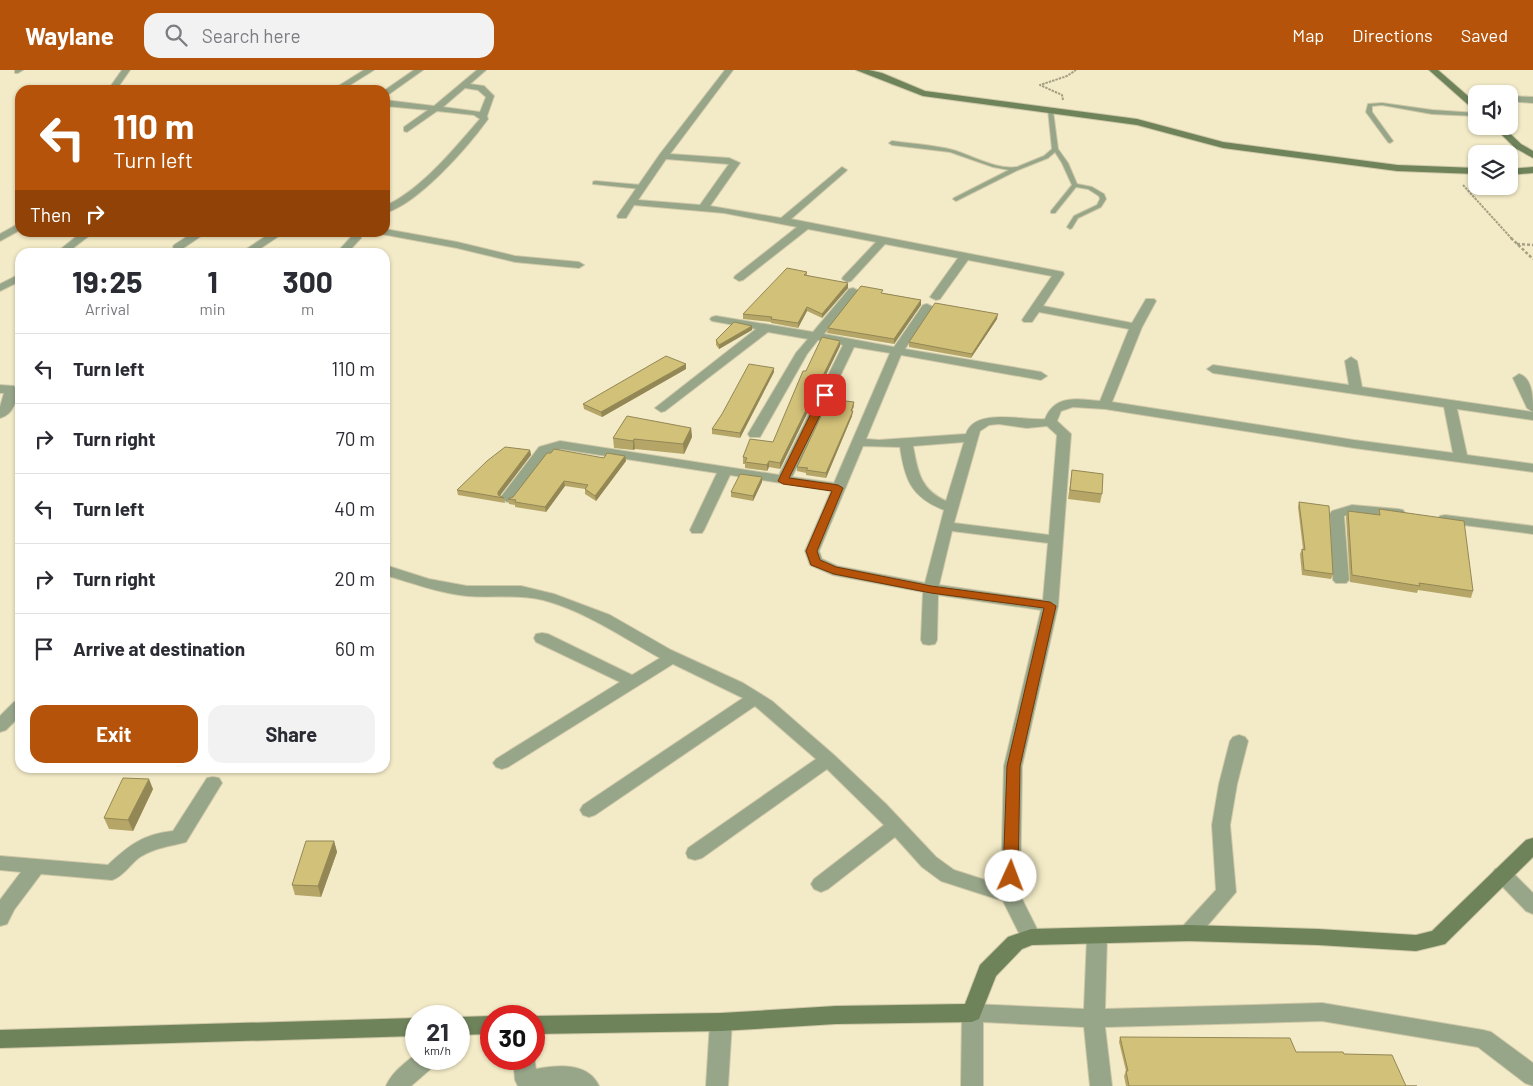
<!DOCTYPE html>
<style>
:root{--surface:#fff;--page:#f2f2f3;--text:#2b2b33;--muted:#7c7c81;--line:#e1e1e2;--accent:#b45309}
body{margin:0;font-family:Barlow,sans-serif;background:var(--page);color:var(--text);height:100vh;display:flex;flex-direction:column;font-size:19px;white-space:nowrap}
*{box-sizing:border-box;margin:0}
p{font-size:16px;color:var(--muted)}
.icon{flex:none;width:28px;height:28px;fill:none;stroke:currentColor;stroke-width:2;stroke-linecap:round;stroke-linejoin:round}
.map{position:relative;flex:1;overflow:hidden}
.details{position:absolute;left:15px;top:178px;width:375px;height:525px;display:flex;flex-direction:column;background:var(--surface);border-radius:15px;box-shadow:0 1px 4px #0004}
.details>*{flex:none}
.guide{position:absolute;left:15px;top:15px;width:375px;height:152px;border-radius:15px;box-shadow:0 1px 4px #0004;background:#b45309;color:#fff;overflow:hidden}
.fabs{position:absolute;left:1468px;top:15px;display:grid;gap:10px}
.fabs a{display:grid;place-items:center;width:50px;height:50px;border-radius:10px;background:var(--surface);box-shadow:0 1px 4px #0004;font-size:25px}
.speed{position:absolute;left:405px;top:935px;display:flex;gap:10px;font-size:25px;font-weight:700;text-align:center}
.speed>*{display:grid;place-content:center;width:65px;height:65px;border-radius:50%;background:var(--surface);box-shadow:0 1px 4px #0004;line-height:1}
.speed small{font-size:12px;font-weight:400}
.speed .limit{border:8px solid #d22;background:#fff;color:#111}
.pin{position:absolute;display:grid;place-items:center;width:42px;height:42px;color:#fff;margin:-21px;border-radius:10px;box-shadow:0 2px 8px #0006}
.me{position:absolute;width:55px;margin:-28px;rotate:2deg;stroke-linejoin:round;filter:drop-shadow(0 0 4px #0008)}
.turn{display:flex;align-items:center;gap:18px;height:105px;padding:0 15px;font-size:22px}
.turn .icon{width:65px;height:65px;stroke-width:2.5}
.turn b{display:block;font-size:35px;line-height:42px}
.then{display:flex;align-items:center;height:48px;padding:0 15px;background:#0003;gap:10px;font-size:19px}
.eta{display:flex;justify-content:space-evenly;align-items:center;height:85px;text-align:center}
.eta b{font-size:30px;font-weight:700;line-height:35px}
.primary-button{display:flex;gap:10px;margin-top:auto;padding:10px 15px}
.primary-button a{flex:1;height:58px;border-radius:15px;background:var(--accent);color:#fff;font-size:20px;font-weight:700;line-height:58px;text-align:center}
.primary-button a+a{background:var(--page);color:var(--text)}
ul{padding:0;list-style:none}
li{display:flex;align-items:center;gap:15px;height:70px;padding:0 15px;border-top:1px solid var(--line)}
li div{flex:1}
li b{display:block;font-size:19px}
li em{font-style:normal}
header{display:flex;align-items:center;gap:30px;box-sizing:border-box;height:70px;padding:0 25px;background:var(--accent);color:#fff}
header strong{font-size:24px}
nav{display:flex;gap:28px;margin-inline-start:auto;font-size:18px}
.search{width:350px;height:45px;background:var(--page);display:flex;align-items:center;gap:12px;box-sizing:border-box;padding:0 18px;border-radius:15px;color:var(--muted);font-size:19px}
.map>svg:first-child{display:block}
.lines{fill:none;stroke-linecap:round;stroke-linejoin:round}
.lane-casing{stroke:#cfc8a8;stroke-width:2}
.street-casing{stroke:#cfc8a8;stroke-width:2}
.secondary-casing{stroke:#cfc8a8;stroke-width:2}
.path-far1{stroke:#a59f83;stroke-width:2;stroke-dasharray:2.5 1;stroke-linecap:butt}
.path{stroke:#a59f83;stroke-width:2.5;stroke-dasharray:3 2;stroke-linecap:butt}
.lane{fill:#97a589;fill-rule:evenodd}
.street{fill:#97a589;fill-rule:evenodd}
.secondary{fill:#6e835a;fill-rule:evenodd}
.wall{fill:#b5a668}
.shaded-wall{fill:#938755}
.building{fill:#d2c179;stroke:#938755}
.route{fill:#b45309;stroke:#753606}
</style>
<header>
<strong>Waylane</strong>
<div class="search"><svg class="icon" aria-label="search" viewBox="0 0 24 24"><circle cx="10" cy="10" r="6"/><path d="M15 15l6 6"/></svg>Search here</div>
<nav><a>Map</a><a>Directions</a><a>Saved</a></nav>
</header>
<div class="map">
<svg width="1533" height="1016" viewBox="0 0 1533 1016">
<rect width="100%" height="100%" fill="#f3ebc7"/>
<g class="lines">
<defs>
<g id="lane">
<path d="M1382 33 1432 40 1476 43V46L1432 44 1382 35 1372 36V42L1393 71 1390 73 1388 72 1366 42 1368 34Z"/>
<path d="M1048 40 1053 41 1058 79 1068 93 1077 114 1092 117 1104 124 1106 129 1101 137 1078 148 1072 158 1070 159 1067 157 1074 146 1097 135 1100 129 1099 126 1088 119 1076 117 1055 143H1051V141L1072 115 1062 93 1055 82 1048 88 1018 100 956 131 953 129 954 128 1009 100 993 97 950 82 892 75 889 73 892 71C912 74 934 75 953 80 973 86 996 100 1017 97L1044 86 1052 79Z"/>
<path d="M595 111 641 115 644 117 641 119 593 114V112Z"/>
</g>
<g id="street">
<path d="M15 0H23L18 3H15Z"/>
<path d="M122 0H130L116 20H108Z"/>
<path d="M364 0H374L342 20H332Z"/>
<path d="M414 0H423L385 27V20Z"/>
<path d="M477 0H486L470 14 484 16 494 26 487 46 488 49C468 77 418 134 385 143V136C421 120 454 79 480 49L474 45 437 41 407 62 404 61V57L428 40 385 36V30L434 36ZM465 18 478 20 486 27 480 42 443 37Z"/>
<path d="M725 0H733L670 84 729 88 740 93 710 136 781 148 842 97 847 100 845 102 791 149 1063 202 1064 204 1043 236 1132 253 1146 229H1154L1156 231 1142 257 1112 332 1354 370 1453 383 1444 337 1213 303 1207 299 1213 295 1349 315 1345 291 1351 287 1357 291 1362 317 1533 342V350L1457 339 1467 385 1533 394V402L1354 378 1105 339 1073 337 1061 341 1057 351 1071 364 1058 536 1022 696 1020 825 1041 867 1038 873 1031 875 1024 873 1003 831 941 811 922 797 895 767 828 819 821 822 814 819 811 814 814 809 884 755 827 699 702 788 695 790 688 788 686 783 688 778 816 689 755 636 595 745 589 747 583 745 580 740 583 735 743 628 673 594 508 697 502 699 496 697 493 693 496 689 620 612 536 572 534 568 536 564 542 563 548 564 632 605 660 588C622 567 585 541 543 530 517 524 493 528 467 526 439 523 412 513 385 505V495L429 509 467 516H521L554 524 610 545 671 580 743 613 772 631 834 685 886 734 936 787 954 800 1001 815 1004 696 1041 540 938 525 937 570 935 574 929 575 923 574 921 570 923 522 833 505 810 495 805 481 831 421 730 405 704 460 702 463H692L690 460 717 403 561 379 549 383 512 431 507 432 500 428 539 377 560 371 779 405 843 275 818 270 807 284 760 367H750L748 364 796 283 808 269 768 262 665 341 661 342 655 338 756 259 712 251 710 249 712 247 716 246 813 262 849 219 853 218 859 221 824 264 894 277 923 235 927 234 933 237 905 279 1041 302 1047 306 1041 310 901 285 866 369 879 370 966 364C975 337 1024 351 1045 349 1055 324 1078 329 1100 331L1129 259 1039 242 1032 252H1024L1022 250 1052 206 968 190 940 229 936 230 930 227 958 188 885 174 851 211 847 212 842 209 843 207 876 172 808 159 743 210 739 211 734 208 735 206 797 157 724 143 634 135 626 148H618L617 146 660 84ZM666 89 728 94H729L700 135 638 130ZM854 277 890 283 834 413 792 407ZM999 354 1027 358 1047 356 1057 365 1049 465 954 453 980 361 989 355ZM964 372 946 431C920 419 918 402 913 376ZM863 376 900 377C905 410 911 427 944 440L925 513 837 496 822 489 819 481ZM952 461 1048 473 1043 530 939 515Z"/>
<path d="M1509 26 1533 27V33L1509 31Z"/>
<path d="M20 153V160L0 171V164Z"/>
<path d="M385 159 457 172 515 186 579 192 584 195 579 198 515 192 457 178 381 164 380 162H385Z"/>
<path d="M82 162H94L68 182H57Z"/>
<path d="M194 162H207L182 179H174L173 177 174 175Z"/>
<path d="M272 162H285L255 182H244L245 180Z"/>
<path d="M350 162H360L361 168 349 181H341L340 179 351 167Z"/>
<path d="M20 204V211L0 221V214Z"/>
<path d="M1519 304C1533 308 1533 330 1533 342L1527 338 1513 308Z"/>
<path d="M0 315 14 316C20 328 13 345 0 348V337L4 323H0Z"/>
<path d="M1352 435 1398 439 1403 440 1405 443 1403 446 1398 447 1353 443 1344 446 1349 510 1346 513H1336L1333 510 1330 444 1332 441Z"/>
<path d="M1445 445 1533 456V464L1440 452 1438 449 1440 446Z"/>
<path d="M20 630V646L6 660 0 662V646L14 632Z"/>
<path d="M1239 665 1245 667 1248 671 1237 714 1230 755 1236 822 1196 869 1189 871 1182 869 1179 863 1182 857 1216 820 1212 755 1219 714 1230 671 1233 667Z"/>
<path d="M213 707 219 708 222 713 186 772C168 777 156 777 140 787 130 794 124 806 112 810L41 804 14 840 7 854 0 856V830L21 802 0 800V786L108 795C129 775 144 764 173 761L207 708Z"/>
<path d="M1502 797 1509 799 1533 823V844L1526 841 1495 809 1492 804 1495 799Z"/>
<path d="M1097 858 1104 860 1107 866 1105 939 1322 933 1483 960 1491 962 1533 993V1016L1525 1013 1478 977 1322 951 1105 957 1112 1016H1090L1084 957 983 952V1016H961L962 943 965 937 972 934 1084 939 1087 866 1090 860Z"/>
<path d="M721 943 728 946 732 952 728 1016H706L710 952 714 946Z"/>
<path d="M416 984V989H437L434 996 411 1016H386C392 1002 405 993 416 984Z"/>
<path d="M534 987 536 999C558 995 588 992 599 1016H518L515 1010 513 989H534Z"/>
</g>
<g id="secondary">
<path d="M856 0H869L882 3 925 21 1137 49 1223 72 1397 95 1476 98V104L1397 101 1223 78 1137 55 923 26Z"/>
<path d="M1429 0H1438L1476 33V40L1473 39Z"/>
<path d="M1493 56H1502L1521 74 1533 81V88L1515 78Z"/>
<path d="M1533 97V103L1509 105V99Z"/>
<path d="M1533 768V787L1445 874 1416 881 1318 875 1189 871 1032 875 1022 879 996 906 979 949 972 952 836 954 721 961 534 964V946L721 943 836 936 965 934 980 895 1008 867 1031 859 1189 855 1318 859 1416 865 1432 861 1526 770Z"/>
<path d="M491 946V964L459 965V947Z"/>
<path d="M416 948V966L0 978V960Z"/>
</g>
</defs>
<use href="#lane" class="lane-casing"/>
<use href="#street" class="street-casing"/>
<use href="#secondary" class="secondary-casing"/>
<g class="path-far1">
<path d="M1063 30 1062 25 1040 15 1067 6 1076 0"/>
<path d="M1463 115 1512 169"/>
</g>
<g class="path">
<path d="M1511 168 1533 189"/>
<path d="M1517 174 1533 175"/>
</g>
<use href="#lane" class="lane"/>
<use href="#street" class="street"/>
<use href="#secondary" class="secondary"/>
</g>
<g class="wall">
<path d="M807 202V205L848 218 822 248 807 241 798 258 771 253V252L743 249V244Z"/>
<path d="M883 223 921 230V235L894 274 827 263 828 258Z"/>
<path d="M997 249 971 288 909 277V272Z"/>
<path d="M752 260 719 279 716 275V270Z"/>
<path d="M840 276 780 399 769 397 767 401 745 398V394H743V387L773 372 806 301Z"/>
<path d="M686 299 602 347 584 339 583 334Z"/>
<path d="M774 302 740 368 712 364V359L722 344Z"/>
<path d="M854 332V337L852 341V346L826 408 806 405V403L797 401V397Z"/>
<path d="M691 358 692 367 684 384 635 379 633 380 614 378 613 368Z"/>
<path d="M530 380 531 385 500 425 504 428 505 433 458 425 457 420Z"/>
<path d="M625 386 626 391 596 431 585 424V419L565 416 546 442 515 437V435L509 434 508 429 604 388Z"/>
<path d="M1072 400 1102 424 1100 433 1068 429Z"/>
<path d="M762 412 753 431 731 427V422Z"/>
<path d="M1299 432 1333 504 1331 509 1302 505 1300 484 1302 479H1303L1298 437Z"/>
<path d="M1379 439 1473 521 1471 528 1418 520 1417 523 1350 512 1346 447 1348 441 1377 445Z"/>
<path d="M153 719 133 761 109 759 104 748Z"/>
<path d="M334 771 337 782 321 827 295 825 292 815Z"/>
<path d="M1120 967 1296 982 1344 984 1406 1016H1417H1126L1124 1006 1126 1001 1119 972Z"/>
</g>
<g class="shaded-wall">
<path d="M848 213V218L822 248V244Z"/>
<path d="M921 230V235L894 274V269Z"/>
<path d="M807 237V241L798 258V253Z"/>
<path d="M998 244 997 249 971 288 972 284Z"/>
<path d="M752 256V260L719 279V275Z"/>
<path d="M840 271V276L780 399V393Z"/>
<path d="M686 294V299L602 347 601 342Z"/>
<path d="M774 298V302L740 368V363Z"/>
<path d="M853 341 852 346 826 408V403Z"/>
<path d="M691 358 692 367 684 384 683 374Z"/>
<path d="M634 369 635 379 633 380V371Z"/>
<path d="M530 380 531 385 499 427 498 422Z"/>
<path d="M625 386 626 391 596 431 595 426Z"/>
<path d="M769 391V397L767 401V395Z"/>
<path d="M762 407V412L753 431V426Z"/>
<path d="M564 411 565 416 546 442 545 437Z"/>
<path d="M149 709 153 719 133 761 128 750Z"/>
<path d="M334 771 337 782 321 827 318 816Z"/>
</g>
<g class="building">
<path d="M787 198 807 202 804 205 848 213 822 244 807 237 798 253 771 249 772 247 743 244Z"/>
<path d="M861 216 883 220 881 223 921 230 894 269 828 258Z"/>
<path d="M935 233 998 244 972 284 909 272Z"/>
<path d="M734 252 752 256 719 275 716 270Z"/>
<path d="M822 267 840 271 780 393 769 391 767 395 745 392 747 388 743 387 750 369 773 372 803 301H806Z"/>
<path d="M666 286 686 294 601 342 583 334Z"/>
<path d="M749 294 774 298 740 363 712 359 722 344Z"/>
<path d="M829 329 854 332 851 341H853L826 403 806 400 808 398 797 397Z"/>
<path d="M627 346 691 358 683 374 634 369 633 371 613 368Z"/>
<path d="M505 377 530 380 498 422V425L504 428 457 420 487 391Z"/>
<path d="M554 379 604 388 607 383 625 386 595 426 585 419 588 415 564 411 545 437 515 432 516 430 508 429 513 427 547 383H551Z"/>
<path d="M1072 400 1103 404 1102 424 1070 420Z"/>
<path d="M740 404 762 407 753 426 731 422Z"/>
<path d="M1299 432 1329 436 1333 504 1304 500 1302 479 1305 480Z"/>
<path d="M1379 439 1464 451 1473 521 1419 513 1420 516 1352 505 1348 441 1380 445Z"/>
<path d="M123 708 149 709 128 750 104 748Z"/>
<path d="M306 771H334L318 816 292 815Z"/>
<path d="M1120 967 1290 968 1296 982H1343L1344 984 1392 985 1406 1016H1417H1129L1126 1001H1128Z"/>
</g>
<path class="route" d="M825 322 830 325 789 408 838 415 843 418 817 481 820 490 836 497 931 516 1050 532 1056 536 1020 696 1018 806 1016 810 1011 812 1006 810 1003 806 1007 696 1044 538 931 523 834 504 811 495 806 481 832 421 783 414 778 411 820 325Z"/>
</svg>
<div class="fabs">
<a><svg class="icon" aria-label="sound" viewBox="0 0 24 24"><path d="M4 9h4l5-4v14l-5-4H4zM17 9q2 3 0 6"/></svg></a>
<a><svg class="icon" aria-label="layers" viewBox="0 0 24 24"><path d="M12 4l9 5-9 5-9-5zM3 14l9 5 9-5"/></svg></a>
</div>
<div class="speed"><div>21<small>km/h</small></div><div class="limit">30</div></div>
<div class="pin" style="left:825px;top:325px;background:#d93025"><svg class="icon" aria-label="arrive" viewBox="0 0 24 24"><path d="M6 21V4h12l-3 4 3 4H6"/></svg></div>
<svg class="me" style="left:1011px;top:806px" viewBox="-20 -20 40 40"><circle r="19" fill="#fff"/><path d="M0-13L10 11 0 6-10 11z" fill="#b45309"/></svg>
<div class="guide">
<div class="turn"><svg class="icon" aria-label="left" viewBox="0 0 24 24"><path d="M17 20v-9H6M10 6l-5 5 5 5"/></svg><div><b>110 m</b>Turn left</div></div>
<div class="then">Then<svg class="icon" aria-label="right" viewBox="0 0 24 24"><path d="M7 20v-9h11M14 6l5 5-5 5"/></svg></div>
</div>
<section class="details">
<div class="eta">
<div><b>19:25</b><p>Arrival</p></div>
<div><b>1</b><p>min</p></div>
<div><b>300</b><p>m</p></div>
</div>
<ul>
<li><svg class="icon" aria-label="left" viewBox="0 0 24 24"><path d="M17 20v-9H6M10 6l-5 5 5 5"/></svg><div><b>Turn left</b></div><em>110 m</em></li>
<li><svg class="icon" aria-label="right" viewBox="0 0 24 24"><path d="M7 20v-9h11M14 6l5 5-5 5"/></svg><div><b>Turn right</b></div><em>70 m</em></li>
<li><svg class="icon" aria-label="left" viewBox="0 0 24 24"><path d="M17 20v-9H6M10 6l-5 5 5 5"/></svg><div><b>Turn left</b></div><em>40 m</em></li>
<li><svg class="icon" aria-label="right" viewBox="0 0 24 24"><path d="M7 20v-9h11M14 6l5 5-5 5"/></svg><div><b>Turn right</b></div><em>20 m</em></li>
<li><svg class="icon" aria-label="arrive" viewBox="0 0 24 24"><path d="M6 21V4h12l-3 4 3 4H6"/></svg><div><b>Arrive at destination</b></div><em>60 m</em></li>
</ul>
<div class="primary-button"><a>Exit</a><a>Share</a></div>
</section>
</div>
